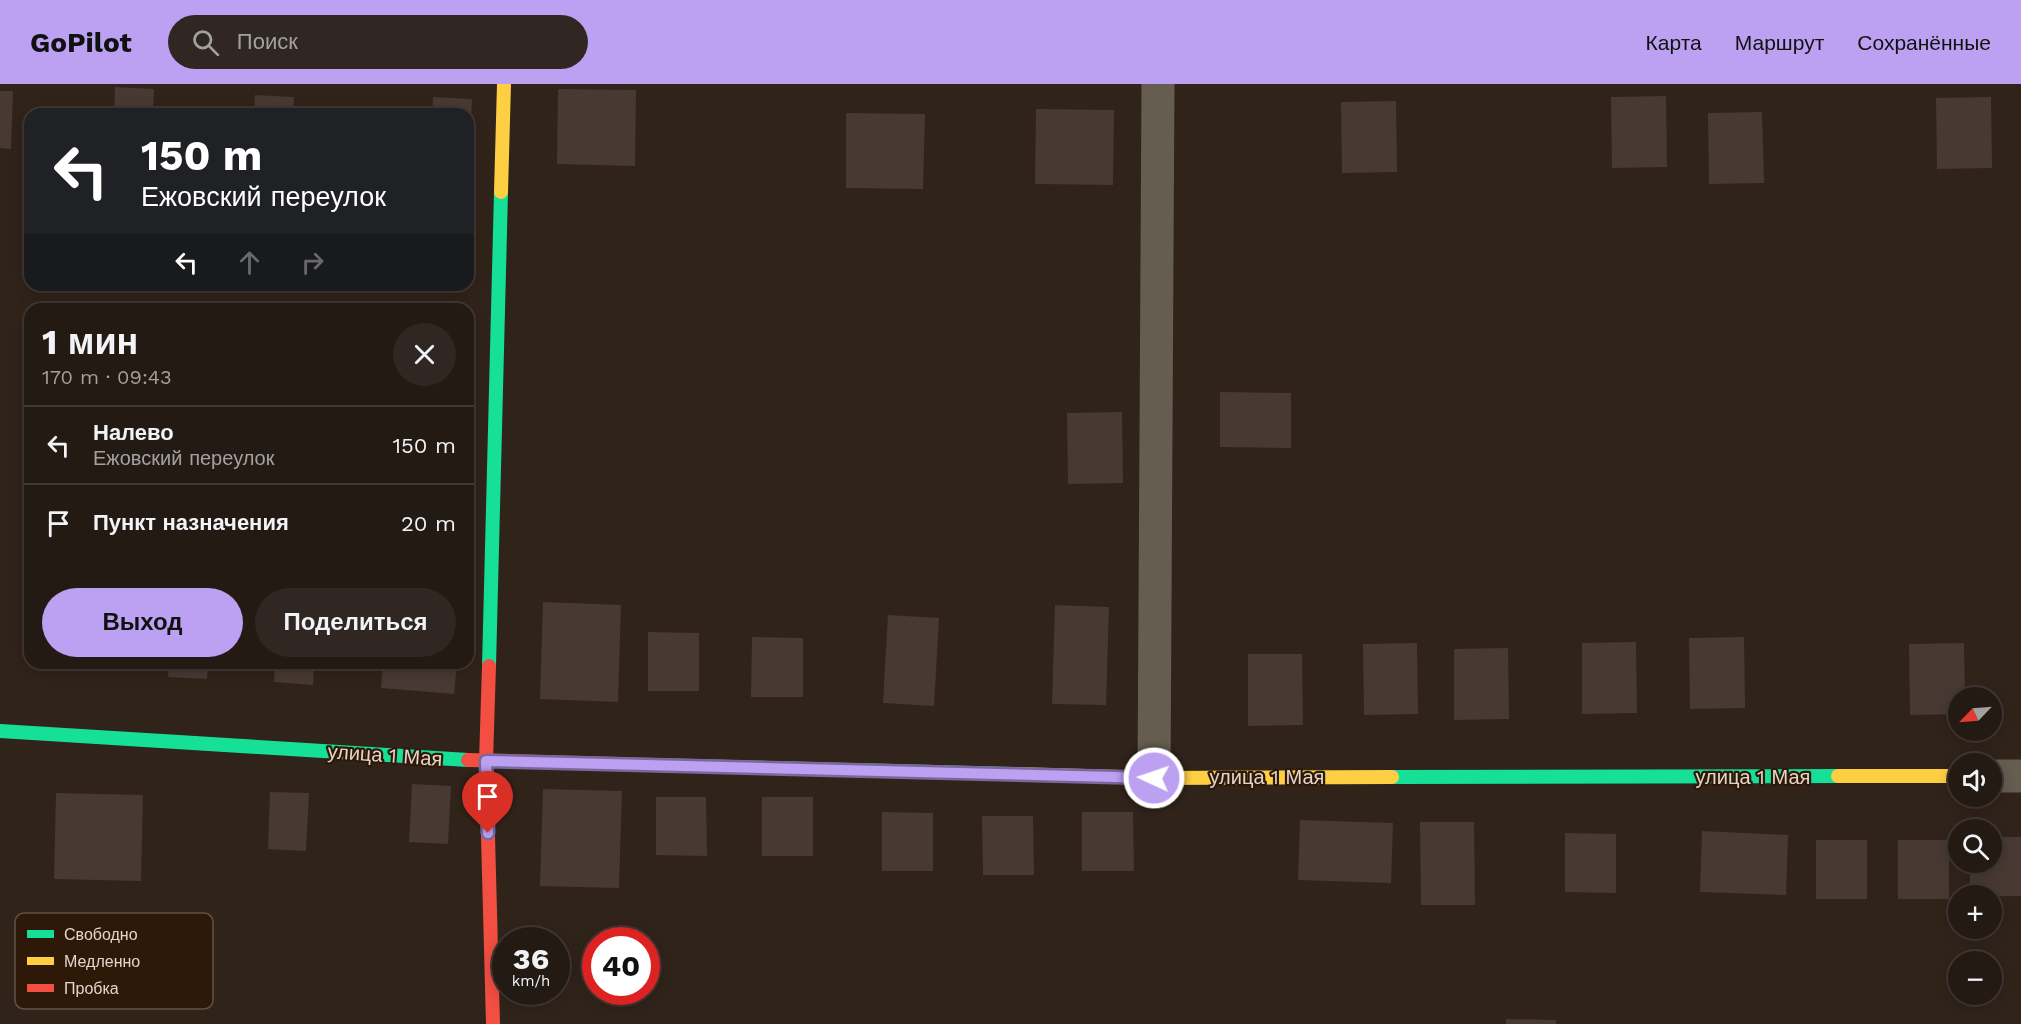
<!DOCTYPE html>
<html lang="ru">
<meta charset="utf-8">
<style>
:root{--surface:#241a14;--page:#302722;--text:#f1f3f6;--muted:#a3a1a0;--line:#413834;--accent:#bca0f2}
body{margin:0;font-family:"Work Sans",sans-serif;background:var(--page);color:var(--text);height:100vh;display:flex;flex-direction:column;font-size:22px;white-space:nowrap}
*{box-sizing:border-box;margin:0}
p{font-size:20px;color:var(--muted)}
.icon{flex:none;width:33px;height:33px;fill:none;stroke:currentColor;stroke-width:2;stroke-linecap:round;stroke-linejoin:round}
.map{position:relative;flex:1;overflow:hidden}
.side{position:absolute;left:24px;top:219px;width:450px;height:366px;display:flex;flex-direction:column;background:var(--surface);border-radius:18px;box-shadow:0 3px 15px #0003,0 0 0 2px var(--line)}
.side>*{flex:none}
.hud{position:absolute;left:24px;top:24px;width:450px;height:183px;border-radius:18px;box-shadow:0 3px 15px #0003,0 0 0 2px var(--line);background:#202124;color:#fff;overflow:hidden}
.needle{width:39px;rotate:245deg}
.fabs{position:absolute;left:1948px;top:603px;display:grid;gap:12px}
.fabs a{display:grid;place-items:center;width:54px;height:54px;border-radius:50%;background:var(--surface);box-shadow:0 3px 15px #0003,0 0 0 2px var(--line);font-size:30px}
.speed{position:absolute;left:492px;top:843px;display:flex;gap:12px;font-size:30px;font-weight:700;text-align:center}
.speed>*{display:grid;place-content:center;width:78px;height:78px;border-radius:50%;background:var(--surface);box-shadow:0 3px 15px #0003,0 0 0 2px var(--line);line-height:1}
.speed small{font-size:15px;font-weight:400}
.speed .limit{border:9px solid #d22;background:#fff;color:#111}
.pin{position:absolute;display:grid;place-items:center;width:51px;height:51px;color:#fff;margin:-62px -26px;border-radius:50% 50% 50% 0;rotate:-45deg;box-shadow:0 0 6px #0007}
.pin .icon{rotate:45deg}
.me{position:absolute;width:66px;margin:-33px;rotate:273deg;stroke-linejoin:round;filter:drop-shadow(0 0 4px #0008)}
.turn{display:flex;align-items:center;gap:21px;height:126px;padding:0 18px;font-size:27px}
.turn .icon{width:78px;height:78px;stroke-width:2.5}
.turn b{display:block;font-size:42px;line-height:51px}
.lanes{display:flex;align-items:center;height:57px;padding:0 18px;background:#0003;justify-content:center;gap:30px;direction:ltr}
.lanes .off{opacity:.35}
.round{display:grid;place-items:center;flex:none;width:63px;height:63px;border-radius:32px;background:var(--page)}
.headline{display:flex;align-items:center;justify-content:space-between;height:102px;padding:0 18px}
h1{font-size:36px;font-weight:700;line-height:45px}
.button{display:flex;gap:12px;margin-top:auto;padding:12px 18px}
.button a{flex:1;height:69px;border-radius:36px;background:var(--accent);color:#111;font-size:24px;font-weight:700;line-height:69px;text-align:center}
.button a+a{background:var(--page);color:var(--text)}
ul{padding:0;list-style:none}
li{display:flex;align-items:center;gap:18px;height:78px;padding:0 18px;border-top:2px solid var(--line)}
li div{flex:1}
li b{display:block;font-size:22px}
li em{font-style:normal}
header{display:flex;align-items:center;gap:36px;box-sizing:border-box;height:84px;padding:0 30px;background:var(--accent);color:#111}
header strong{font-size:28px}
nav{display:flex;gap:33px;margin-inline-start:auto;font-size:21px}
.search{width:420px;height:54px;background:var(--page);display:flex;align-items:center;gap:15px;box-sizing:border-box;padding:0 21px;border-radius:33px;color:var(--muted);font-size:22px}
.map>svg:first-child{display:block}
.building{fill:#483933}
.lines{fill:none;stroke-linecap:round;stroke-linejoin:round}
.street{stroke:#655d50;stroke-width:33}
.fast{stroke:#16e098;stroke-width:14}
.slow{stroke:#ffcf43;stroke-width:14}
.jam{stroke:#f24e42;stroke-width:14}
.route-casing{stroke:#7a689d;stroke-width:15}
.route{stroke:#bca0f2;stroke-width:10}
.labels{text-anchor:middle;stroke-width:4.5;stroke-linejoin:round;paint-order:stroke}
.street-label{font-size:20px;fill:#e4d5cb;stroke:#2e1808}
.key{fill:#2e1808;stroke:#655142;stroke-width:1.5}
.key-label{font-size:16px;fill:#e4d5cb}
</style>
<header>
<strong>GoPilot</strong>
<div class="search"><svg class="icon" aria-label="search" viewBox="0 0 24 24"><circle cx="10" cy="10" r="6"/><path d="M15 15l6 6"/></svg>Поиск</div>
<nav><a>Карта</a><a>Маршрут</a><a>Сохранённые</a></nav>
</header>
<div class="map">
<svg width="2021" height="940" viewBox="0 0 2021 940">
<rect width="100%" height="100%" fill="#30231a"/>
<g class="building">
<path d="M115 3 154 5 153 30H114Z"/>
<path d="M558 5 636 6 635 82 557 80Z"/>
<path d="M0 7H13L11 65 0 64Z"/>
<path d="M255 11 294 13 293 30H254Z"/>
<path d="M1666 12 1667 83 1612 84 1611 13Z"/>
<path d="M433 13 472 15 470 57H468V30H432Z"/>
<path d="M1991 13 1992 84 1937 85 1936 14Z"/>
<path d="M1396 17 1397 88 1342 89 1341 18Z"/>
<path d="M1036 25 1114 26 1113 101 1035 100Z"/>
<path d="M1762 28 1764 99 1709 100 1708 29Z"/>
<path d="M846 29 925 30 923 105 846 104Z"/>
<path d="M1220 308 1291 309V364L1220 363Z"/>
<path d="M1122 328 1123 399 1068 400 1067 329Z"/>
<path d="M543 518 621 521 618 618 540 615Z"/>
<path d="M1055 521 1109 523 1106 621 1052 620Z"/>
<path d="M888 531 939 534 934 622 883 619Z"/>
<path d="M648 548 699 549V607H648Z"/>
<path d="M752 553 803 554V613H751Z"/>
<path d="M1744 553 1745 624 1690 625 1689 554Z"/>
<path d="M1636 558 1637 629 1582 630V559Z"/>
<path d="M1417 559 1418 630 1364 631 1363 560Z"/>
<path d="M1964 559 1965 614H1959V630L1910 631 1909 560Z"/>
<path d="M1508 564 1509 635 1454 636V565Z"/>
<path d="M1248 570H1302L1303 641 1248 642Z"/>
<path d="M61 579H100V586L61 584Z"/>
<path d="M169 579H208L207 595 168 593Z"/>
<path d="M275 579H314L313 601 274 598Z"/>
<path d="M383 579H457L454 610 381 604Z"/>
<path d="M412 700 451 702 448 760 409 758Z"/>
<path d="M543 705 622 707 619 804 540 802Z"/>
<path d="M270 708 309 709 306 767 268 765Z"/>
<path d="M56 709 143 711 141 797 54 795Z"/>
<path d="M656 713H706L707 772 656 771Z"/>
<rect x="762" y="713" width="51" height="59"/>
<path d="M882 728 933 729V787H882Z"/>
<path d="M1082 728H1133L1134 787H1082Z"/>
<path d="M982 732H1033L1034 791H983Z"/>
<path d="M1300 736 1393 739 1391 799 1298 796Z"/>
<path d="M1420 738H1474L1475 821H1421Z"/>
<path d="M1702 747 1788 751 1786 811 1700 808Z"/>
<path d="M1565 749 1616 750V809L1565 808Z"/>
<path d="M1992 753H2021V812H1970V778H1992Z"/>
<rect x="1816" y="756" width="51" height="59"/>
<rect x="1898" y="756" width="51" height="59"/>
<path d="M1506 935 1556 936V940H1506Z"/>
</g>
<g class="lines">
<g class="street">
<path d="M1992 692H2021"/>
<path d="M1154 694 1158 0"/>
</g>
<g class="fast">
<path d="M489 582 501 108"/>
<path d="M0 647 468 676"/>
<path d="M656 681 1013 690"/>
<path d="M1392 693 1838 692"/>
</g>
<g class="slow">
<path d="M501 108 504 0"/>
<path d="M1013 690 1154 694 1392 693"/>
<path d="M1838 692H1959"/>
</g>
<g class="jam">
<path d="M489 582 486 677 493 940"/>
<path d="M468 676 656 681"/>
</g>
</g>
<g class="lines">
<defs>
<path id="route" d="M488 749 486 677 1154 694"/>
</defs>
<use href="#route" class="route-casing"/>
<use href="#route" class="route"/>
</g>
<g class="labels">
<g class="street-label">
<text transform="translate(385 671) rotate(4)" y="7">улица 1 Мая</text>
<text x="1267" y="700">улица 1 Мая</text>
<text x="1753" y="700">улица 1 Мая</text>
</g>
</g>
<rect x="15" y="829" width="198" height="96" rx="9" class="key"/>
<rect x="27" y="846" width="27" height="8" fill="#16e098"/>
<rect x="27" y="873" width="27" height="8" fill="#ffcf43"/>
<rect x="27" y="900" width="27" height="8" fill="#f24e42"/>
<g class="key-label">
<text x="64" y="856">Свободно</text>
<text x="64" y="883">Медленно</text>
<text x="64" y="910">Пробка</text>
</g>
</svg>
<div class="fabs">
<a><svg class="needle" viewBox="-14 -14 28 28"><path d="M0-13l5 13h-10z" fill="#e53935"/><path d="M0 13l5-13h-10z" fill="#a3a1a0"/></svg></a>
<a><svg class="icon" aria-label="sound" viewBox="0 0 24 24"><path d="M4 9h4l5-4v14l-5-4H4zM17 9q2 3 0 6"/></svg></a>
<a><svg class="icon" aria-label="search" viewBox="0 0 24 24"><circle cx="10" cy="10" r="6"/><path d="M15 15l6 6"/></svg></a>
<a>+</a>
<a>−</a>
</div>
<div class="speed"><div>36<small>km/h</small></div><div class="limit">40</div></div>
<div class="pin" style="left:488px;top:749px;background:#d93025"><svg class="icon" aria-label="arrive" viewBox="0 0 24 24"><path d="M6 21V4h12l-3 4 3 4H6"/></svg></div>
<svg class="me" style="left:1154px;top:694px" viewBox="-20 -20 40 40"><circle r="17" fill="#bca0f2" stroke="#fff" stroke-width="3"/><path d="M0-11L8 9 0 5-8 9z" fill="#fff"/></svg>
<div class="hud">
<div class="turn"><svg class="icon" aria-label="left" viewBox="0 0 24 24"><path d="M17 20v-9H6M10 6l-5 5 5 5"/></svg><div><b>150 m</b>Ежовский переулок</div></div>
<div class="lanes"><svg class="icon" aria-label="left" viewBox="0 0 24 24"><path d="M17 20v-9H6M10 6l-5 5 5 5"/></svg><svg class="icon off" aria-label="ahead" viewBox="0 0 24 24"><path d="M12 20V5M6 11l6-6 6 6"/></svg><svg class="icon off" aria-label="right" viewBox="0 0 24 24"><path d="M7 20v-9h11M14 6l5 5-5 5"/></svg></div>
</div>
<section class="side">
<div class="headline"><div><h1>1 мин</h1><p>170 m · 09:43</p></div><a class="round"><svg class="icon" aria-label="close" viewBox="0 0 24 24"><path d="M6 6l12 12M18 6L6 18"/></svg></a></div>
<ul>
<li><svg class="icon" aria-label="left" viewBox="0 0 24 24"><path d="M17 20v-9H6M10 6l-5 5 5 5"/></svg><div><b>Налево</b><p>Ежовский переулок</p></div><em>150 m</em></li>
<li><svg class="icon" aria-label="arrive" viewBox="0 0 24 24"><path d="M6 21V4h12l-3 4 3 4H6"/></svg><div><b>Пункт назначения</b></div><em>20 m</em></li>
</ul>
<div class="button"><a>Выход</a><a>Поделиться</a></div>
</section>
</div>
